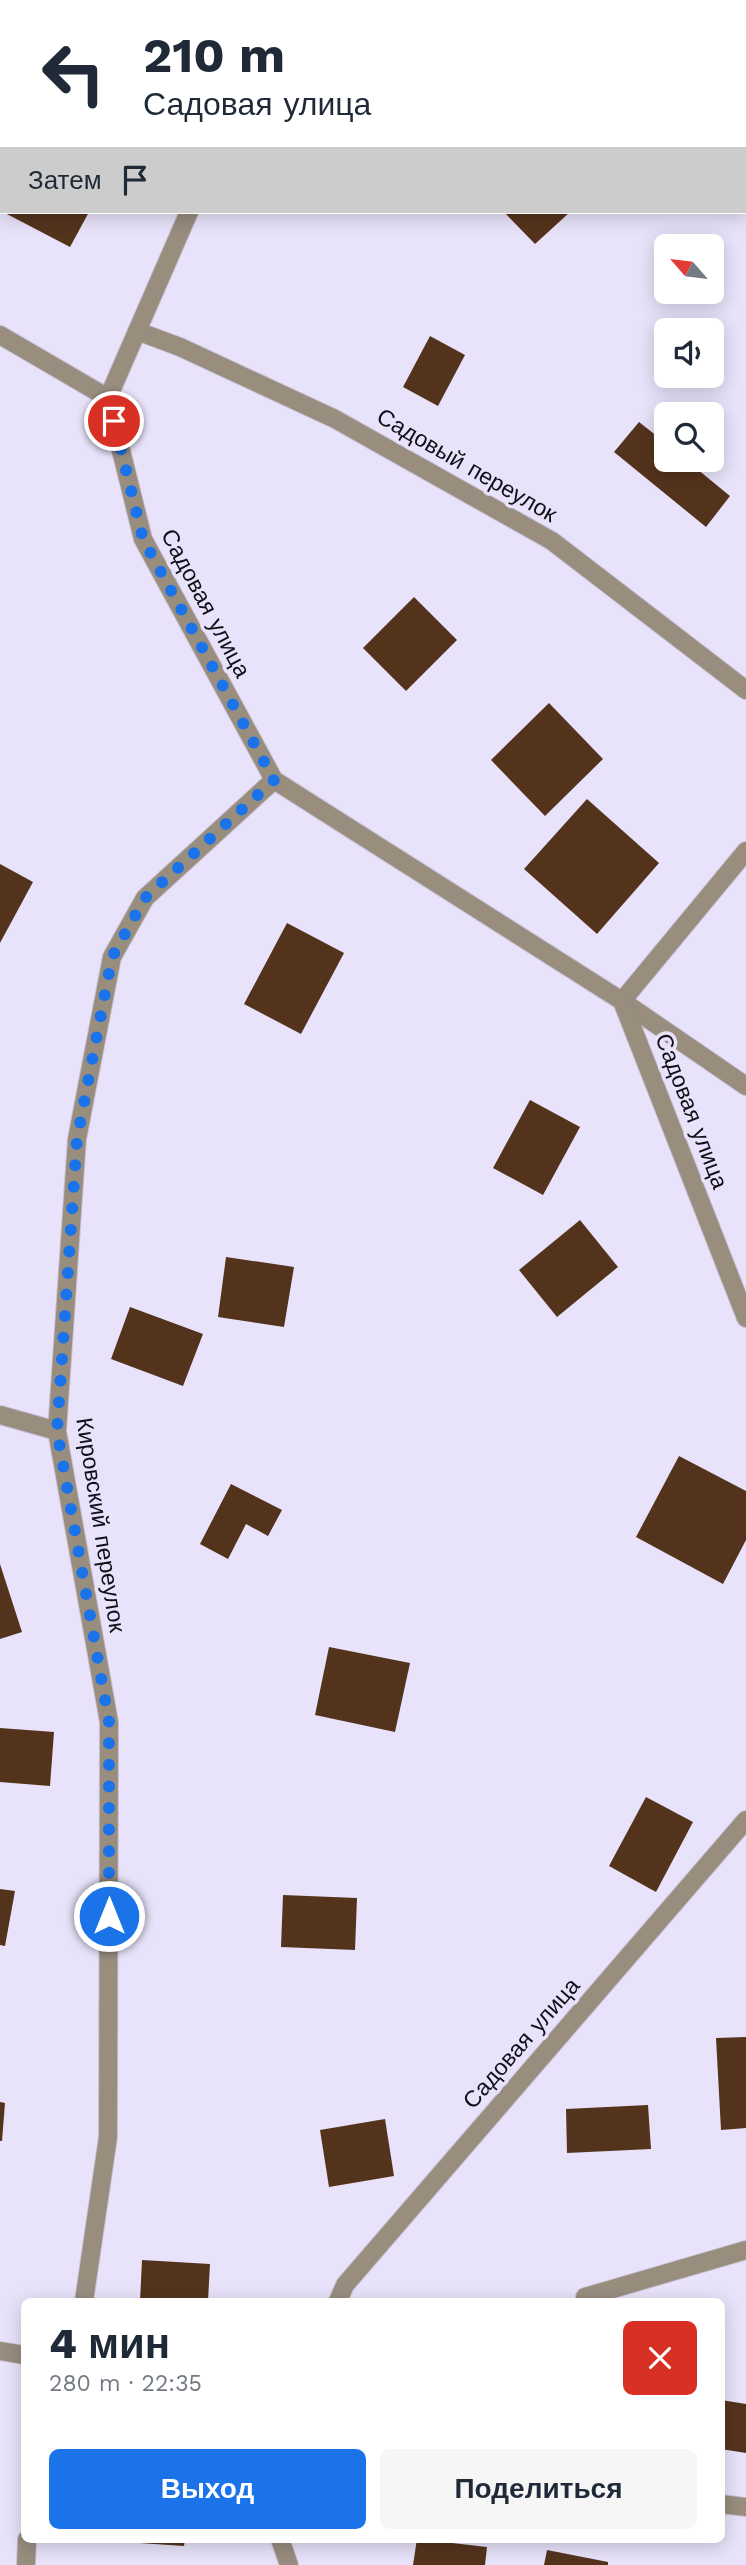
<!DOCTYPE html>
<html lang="ru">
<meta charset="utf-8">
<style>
:root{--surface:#fff;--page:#f6f6f7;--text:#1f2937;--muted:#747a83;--accent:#1a73e8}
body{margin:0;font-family:"Work Sans",sans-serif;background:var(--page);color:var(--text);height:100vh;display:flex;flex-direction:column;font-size:26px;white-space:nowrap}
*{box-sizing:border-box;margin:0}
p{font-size:23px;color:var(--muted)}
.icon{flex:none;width:38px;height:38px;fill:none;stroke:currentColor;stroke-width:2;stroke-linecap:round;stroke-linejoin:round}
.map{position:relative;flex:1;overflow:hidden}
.details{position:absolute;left:21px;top:2298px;width:704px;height:245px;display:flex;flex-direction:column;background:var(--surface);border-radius:10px;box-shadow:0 4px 18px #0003}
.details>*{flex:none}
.guide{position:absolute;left:0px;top:0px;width:747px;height:214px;box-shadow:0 4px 18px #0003;background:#fff;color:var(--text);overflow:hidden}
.needle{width:46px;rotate:298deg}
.buttons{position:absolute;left:654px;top:234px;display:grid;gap:14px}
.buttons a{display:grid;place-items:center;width:70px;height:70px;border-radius:10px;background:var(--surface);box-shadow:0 4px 18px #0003;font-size:35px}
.pin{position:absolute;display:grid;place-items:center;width:60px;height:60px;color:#fff;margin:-30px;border:4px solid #fff;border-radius:50%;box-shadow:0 2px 7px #0007}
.me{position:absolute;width:77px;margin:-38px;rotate:0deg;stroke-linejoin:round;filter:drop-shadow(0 0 5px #0008)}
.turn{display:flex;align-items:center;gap:24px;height:147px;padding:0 28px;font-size:32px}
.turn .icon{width:91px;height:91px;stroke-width:2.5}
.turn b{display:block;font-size:49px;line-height:60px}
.then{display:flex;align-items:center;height:66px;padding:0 28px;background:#0003;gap:14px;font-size:26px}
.round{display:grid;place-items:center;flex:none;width:74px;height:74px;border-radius:10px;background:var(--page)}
.summary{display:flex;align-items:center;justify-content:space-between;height:119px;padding:0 28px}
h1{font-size:42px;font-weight:800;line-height:52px}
.primary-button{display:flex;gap:14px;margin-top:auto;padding:14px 28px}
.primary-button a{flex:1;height:80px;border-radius:10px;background:var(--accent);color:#fff;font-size:28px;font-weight:800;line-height:80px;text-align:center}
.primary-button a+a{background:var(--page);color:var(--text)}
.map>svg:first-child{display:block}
.building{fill:#54331d}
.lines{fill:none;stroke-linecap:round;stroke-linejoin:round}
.lane-casing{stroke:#c6c1d6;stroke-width:20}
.street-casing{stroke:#c6c1d6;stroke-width:20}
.lane{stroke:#998d7e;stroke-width:18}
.street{stroke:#998d7e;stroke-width:18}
.route{stroke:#1a73e8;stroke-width:12;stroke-dasharray:0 21.6}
.labels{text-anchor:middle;stroke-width:7;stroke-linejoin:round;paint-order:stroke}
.street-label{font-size:23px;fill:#110f17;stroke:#e8e3fa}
</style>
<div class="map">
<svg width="746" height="2565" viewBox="0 0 746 2565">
<rect width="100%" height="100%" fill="#e8e3fa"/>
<g class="building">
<path d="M3 212H89L70 247Z"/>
<path d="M504 212H570L535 244Z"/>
<path d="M430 336 465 355 438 406 403 387Z"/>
<path d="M639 422 667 444V460H686L730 496 706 527 614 452Z"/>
<path d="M414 597 457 640 406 691 363 648Z"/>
<path d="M549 703 603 759 545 816 491 760Z"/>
<path d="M587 799 659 863 597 934 524 869Z"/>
<path d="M0 864 33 882 0 943Z"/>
<path d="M287 923 344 953 301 1034 244 1004Z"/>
<path d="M530 1100 580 1127 543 1195 493 1168Z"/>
<path d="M580 1220 618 1267 557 1317 519 1270Z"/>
<path d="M226 1257 294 1267 284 1327 218 1317Z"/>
<path d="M130 1307 203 1334 183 1386 111 1359Z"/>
<path d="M679 1456 746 1491V1540L723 1584 636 1537Z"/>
<path d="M231 1484 282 1510 268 1536 246 1524 228 1559 200 1544Z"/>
<path d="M0 1564 22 1632 0 1639Z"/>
<path d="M329 1647 410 1663 395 1732 315 1715Z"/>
<path d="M0 1728 54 1732 50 1786 0 1782Z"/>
<path d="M646 1797 693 1822 656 1892 609 1866Z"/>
<path d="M0 1889 15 1891 5 1946 0 1945Z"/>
<path d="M283 1895 357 1898 355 1950 281 1947Z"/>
<path d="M746 2037V2128L721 2130 716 2038Z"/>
<path d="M0 2102 5 2103 2 2141H0Z"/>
<path d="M648 2105 651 2149 567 2153 566 2109Z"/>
<path d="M385 2119 394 2176 329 2187 320 2130Z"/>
<path d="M142 2260 210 2264 208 2301H140Z"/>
<path d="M721 2400 746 2404V2453L721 2449Z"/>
<path d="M110 2539H185L184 2546 110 2541Z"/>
<path d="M417 2539 487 2547 485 2565H413Z"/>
<path d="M547 2550 608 2562V2565H544Z"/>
</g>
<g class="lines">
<defs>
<g id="lane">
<path d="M137 331 180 347 335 419 552 541 746 690"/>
<path d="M746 851 622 1001 746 1086"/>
</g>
<g id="street">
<path d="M35 0 38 2"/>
<path d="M290 2 291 0"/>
<path d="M0 335 108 398 143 539 274 780 622 1001 746 1318"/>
<path d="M108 398 189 212"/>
<path d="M0 1415 57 1431"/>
<path d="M585 2297 746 2250"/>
<path d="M84 2301 108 2137 109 1722 57 1431 77 1139 112 957 145 898 274 780"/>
<path d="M338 2301 345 2285 746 1820"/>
<path d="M0 2351 24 2355"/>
<path d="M721 2504 746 2507"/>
<path d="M280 2539 289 2565"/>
<path d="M26 2565 27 2539"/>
</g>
</defs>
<use href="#lane" class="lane-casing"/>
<use href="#street" class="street-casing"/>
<use href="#lane" class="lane"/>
<use href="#street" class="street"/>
</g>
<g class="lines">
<path class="route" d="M109 1916V1722L57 1431 77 1139 112 957 145 898 274 780 143 539 114 421"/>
</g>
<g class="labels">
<g class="street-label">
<text transform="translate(467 465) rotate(30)" y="8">Садовый переулок</text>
<text transform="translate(206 603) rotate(62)" y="8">Садовая улица</text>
<text transform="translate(692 1111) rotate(69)" y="8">Садовая улица</text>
<text transform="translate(101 1525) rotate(81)" y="8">Кировский переулок</text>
<text transform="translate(521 2043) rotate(-49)" y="8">Садовая улица</text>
</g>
</g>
</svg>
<div class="buttons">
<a><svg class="needle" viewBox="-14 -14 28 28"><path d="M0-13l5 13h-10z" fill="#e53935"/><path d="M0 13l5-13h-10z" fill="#747a83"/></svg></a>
<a><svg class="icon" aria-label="sound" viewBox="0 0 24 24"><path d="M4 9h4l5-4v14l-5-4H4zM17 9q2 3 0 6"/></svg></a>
<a><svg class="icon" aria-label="search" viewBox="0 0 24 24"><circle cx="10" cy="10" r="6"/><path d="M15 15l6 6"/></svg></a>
</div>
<div class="pin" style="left:114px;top:421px;background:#d93025"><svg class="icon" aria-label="arrive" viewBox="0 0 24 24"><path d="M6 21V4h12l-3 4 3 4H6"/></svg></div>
<svg class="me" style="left:109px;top:1916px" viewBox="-20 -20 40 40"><circle r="17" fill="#1a73e8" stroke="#fff" stroke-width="3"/><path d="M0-11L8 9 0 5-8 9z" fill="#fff"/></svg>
<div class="guide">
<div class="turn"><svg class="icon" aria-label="left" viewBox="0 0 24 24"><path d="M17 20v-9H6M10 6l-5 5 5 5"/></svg><div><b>210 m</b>Садовая улица</div></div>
<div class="then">Затем<svg class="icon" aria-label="arrive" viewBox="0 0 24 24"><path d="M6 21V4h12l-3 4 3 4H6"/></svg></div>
</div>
<section class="details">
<div class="summary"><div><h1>4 мин</h1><p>280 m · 22:35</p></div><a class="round" style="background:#d93025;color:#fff"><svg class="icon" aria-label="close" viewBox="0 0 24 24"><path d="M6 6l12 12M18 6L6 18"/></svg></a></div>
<div class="primary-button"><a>Выход</a><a>Поделиться</a></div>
</section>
</div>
